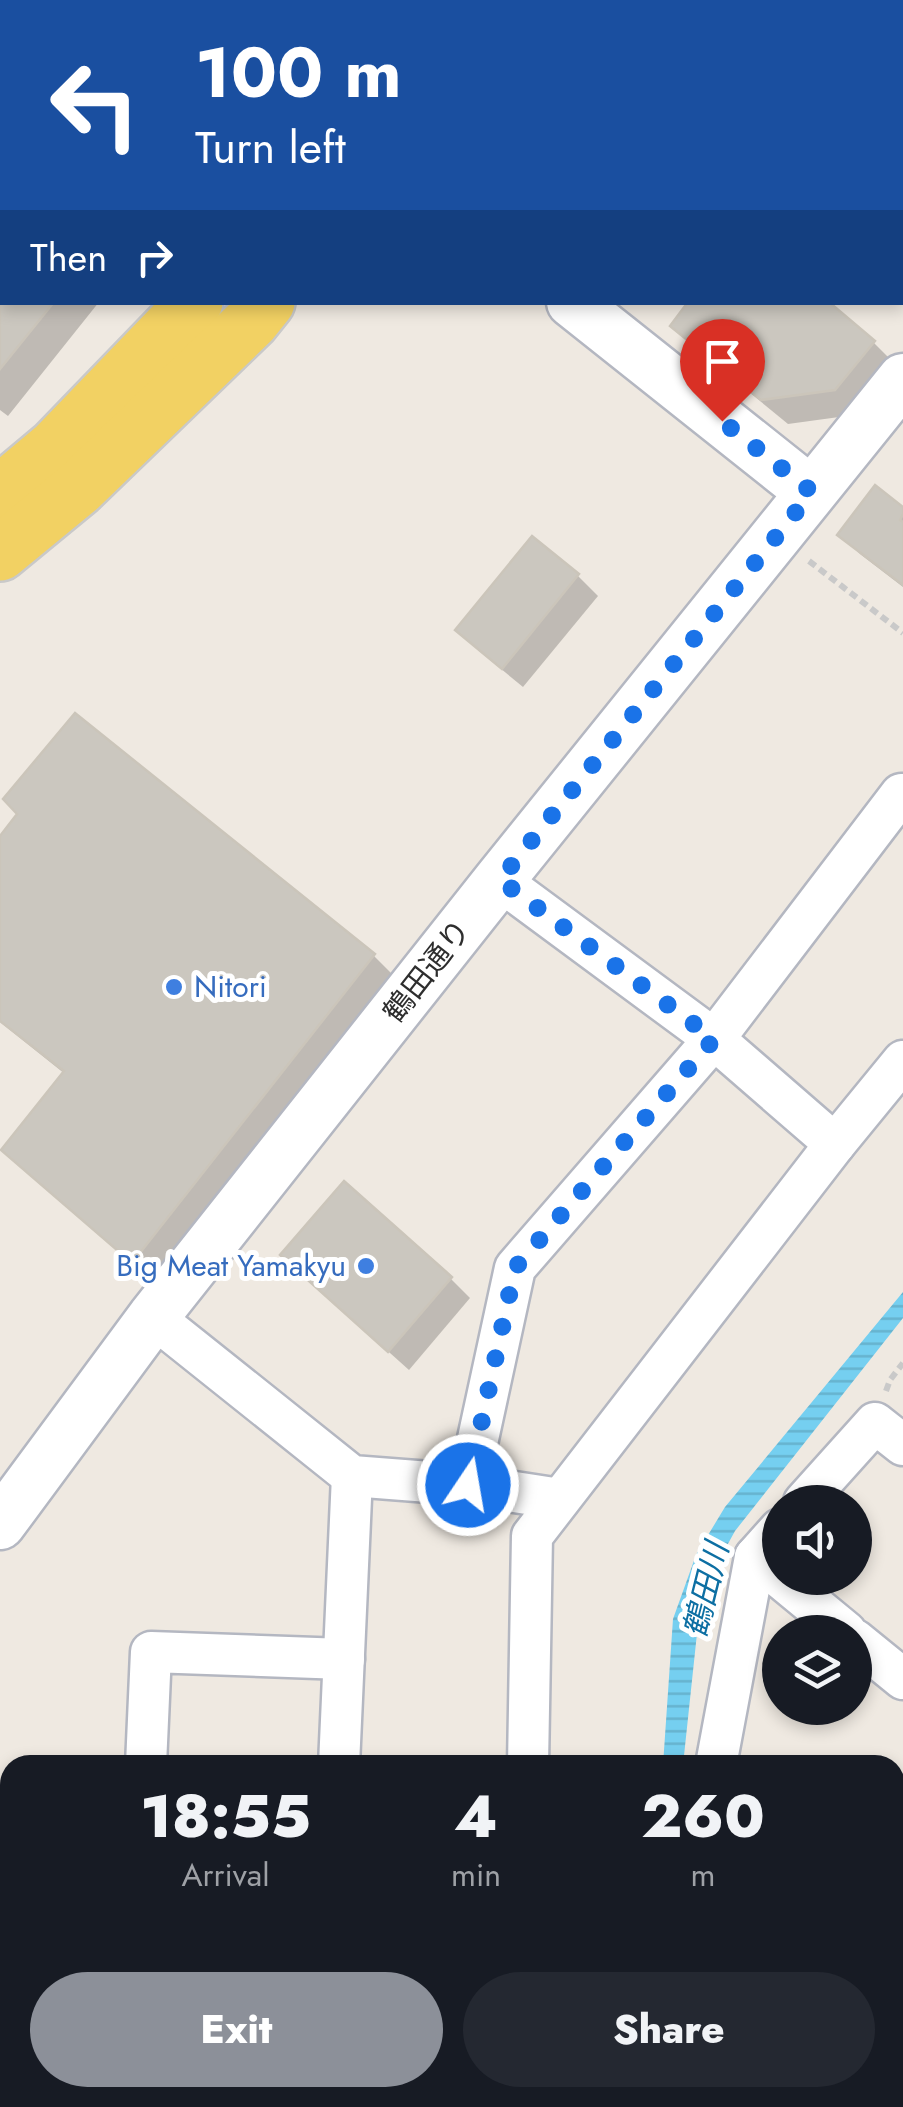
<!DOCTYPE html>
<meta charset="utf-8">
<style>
:root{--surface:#171b24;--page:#242831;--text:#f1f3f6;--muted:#9ea1a6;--accent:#8c9099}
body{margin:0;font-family:Jost,"Noto Sans JP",sans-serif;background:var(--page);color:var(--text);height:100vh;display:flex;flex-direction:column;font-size:38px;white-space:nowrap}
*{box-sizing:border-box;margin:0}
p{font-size:32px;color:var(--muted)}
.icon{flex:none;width:55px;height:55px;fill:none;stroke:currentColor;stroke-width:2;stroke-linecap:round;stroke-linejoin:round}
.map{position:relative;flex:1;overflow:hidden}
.sheet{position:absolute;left:0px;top:1755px;width:905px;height:352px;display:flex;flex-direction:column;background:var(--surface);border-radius:30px 30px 0 0;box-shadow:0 5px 15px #0003}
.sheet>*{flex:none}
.banner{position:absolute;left:0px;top:0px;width:905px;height:305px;box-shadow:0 5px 15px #0003;background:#1a4fa0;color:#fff;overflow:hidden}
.buttons{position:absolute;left:762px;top:1485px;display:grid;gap:20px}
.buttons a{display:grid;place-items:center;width:110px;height:110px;border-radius:50%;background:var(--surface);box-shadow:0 5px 15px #0003;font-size:50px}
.pin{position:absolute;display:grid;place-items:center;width:85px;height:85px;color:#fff;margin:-102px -42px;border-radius:50% 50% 50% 0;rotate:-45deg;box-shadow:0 0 10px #0007}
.pin .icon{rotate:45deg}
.me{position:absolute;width:110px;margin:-55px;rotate:12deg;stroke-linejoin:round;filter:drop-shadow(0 0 8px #0008)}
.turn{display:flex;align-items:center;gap:35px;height:210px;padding:0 30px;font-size:45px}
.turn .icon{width:130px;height:130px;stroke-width:2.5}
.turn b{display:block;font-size:70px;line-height:85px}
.then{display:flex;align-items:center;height:95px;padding:0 30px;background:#0003;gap:20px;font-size:38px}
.eta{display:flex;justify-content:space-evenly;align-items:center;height:170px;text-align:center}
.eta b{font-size:60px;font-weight:800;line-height:70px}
.button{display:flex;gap:20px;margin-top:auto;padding:20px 30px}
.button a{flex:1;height:115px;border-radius:60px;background:var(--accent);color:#fff;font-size:40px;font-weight:800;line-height:115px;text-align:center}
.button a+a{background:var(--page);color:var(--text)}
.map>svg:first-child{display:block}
.water{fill:url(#water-rules)}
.shadow{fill:#0003}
.building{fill:#cbc7bf;stroke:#cbc5ba;stroke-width:2.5}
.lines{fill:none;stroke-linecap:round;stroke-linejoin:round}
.minor-casing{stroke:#b4b7c1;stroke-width:45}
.tertiary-casing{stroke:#b4b7c1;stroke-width:55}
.primary-casing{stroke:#c9c9c9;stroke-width:60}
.path{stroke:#c9c9c9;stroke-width:6;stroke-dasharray:8 5;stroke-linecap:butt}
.minor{stroke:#fff;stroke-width:40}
.tertiary{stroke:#fff;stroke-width:50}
.primary{stroke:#f2d163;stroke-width:55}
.route{stroke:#1a73e8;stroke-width:18;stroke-dasharray:0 32.4}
.shop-dot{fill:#3f7fe0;stroke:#fff;stroke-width:4}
.labels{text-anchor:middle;stroke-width:10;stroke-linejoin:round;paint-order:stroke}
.street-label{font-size:30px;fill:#2e2e2e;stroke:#fff}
.shop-label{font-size:30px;fill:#366cbe;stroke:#fff;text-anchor:start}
.water-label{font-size:32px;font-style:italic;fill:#0d6fa3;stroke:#fff}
</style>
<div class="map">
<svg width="903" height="2107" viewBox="0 0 903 2107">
<defs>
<pattern id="water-rules" width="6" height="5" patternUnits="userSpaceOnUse" patternTransform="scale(2.5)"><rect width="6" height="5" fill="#75cff0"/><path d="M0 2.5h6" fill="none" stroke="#66b2ce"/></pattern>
</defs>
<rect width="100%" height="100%" fill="#efe9e1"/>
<path class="water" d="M903 1292V1318L735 1531 713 1571 698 1624 683 1765H663L673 1619 696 1555 725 1507Z"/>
<g class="shadow">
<path d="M0 196 2 198V302H99L8 416 0 410Z"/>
<path d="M674 326 874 343 899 368 861 414 788 424 699 351Z"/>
<path d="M903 510V587L860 554 840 534Z"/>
<path d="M532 539 578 576 598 596 523 687 478 650 458 630Z"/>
<path d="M20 813 373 955 393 975 153 1281 24 1170 65 1074 0 1022V840Z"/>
<path d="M303 1275 450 1278 470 1298 409 1370Z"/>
<path d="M0 1964 10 1966V2049L0 2042Z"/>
<path d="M17 2098H76L74 2107H17L15 2105Z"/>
</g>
<g class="building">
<path d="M577 0H644L646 2H574Z"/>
<path d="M0 193 2 195V302H54L0 369Z"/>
<path d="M688 302H829L875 341 835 390 761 400 670 326Z"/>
<path d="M875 485 903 507V514L900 520 903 522V585L837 535Z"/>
<path d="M532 536 579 574 502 669 455 630Z"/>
<path d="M75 713 375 954 132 1263 1 1150 64 1071 0 1021V836L17 814 3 799Z"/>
<path d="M344 1181 452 1277 388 1352 280 1255Z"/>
<path d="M0 1962 10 1964V2034L0 2032Z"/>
<path d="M14 2098H60L58 2107H18L12 2106Z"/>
</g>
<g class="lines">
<defs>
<g id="minor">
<path d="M224 0 225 2"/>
<path d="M499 880 714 1039 835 1144 532 1536 528 1765"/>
<path d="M835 1144 903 1061"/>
<path d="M153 1317 352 1476 468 1485"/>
<path d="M560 1499 468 1485 515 1268 714 1039 901 794 903 796"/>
<path d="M804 1502 875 1423 903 1445"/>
<path d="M755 1557 846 1632"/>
<path d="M855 1640 903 1679"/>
<path d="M146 1765 151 1652 344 1659"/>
<path d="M339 1765 352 1476"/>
<path d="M716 1765 755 1557 780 1529"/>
<path d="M895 1912 903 1918"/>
<path d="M0 1928 10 1930"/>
<path d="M895 2075 903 2081"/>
<path d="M340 2098 350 2107"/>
<path d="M129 2107 130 2098"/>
<path d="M512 2107 513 2098"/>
<path d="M706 2107V2098"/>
</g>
<g id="tertiary">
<path d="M572 302 811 492"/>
<path d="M0 1524 153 1317 499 880 903 379"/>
</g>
<g id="primary">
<path d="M446 2 448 0"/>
<path d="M504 2 506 0"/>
<path d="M0 493 55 447 195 302"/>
<path d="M0 553 79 488 251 322 267 302"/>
</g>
</defs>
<use href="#minor" class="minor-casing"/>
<use href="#tertiary" class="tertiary-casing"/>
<use href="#primary" class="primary-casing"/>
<g class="path">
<path d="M809 561 903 633"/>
<path d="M886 1391 890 1380 903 1363"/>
</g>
<use href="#minor" class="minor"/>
<use href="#tertiary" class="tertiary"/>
<use href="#primary" class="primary"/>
</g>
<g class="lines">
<path class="route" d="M468 1485 515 1268 714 1039 500 880 812 492 722 421"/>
</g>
<g class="shop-dot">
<circle cx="174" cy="987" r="10"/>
<circle cx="366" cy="1266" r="10"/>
</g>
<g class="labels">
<g class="street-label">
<text transform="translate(427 971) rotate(-52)" y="10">鶴田通り</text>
</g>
<g class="shop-label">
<text x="194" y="997">Nitori</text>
<text x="346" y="1276" text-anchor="end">Big Meat Yamakyu</text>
</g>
<g class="water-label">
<text transform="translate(706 1590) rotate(-76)" y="11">鶴田川</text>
</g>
</g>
</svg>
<div class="buttons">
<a><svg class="icon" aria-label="sound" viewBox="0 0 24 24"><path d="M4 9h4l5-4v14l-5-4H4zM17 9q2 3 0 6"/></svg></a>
<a><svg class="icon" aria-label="layers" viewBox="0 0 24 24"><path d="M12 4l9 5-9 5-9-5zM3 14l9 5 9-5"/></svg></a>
</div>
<div class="pin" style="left:722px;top:421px;background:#d93025"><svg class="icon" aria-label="arrive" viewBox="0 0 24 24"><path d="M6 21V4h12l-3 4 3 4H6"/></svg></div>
<svg class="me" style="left:468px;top:1485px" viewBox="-20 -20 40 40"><circle r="17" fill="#1a73e8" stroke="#fff" stroke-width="3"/><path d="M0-11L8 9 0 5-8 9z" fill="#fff"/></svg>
<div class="banner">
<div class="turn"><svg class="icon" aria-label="left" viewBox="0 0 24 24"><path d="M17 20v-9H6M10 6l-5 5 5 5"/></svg><div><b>100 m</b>Turn left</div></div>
<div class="then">Then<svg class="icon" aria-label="right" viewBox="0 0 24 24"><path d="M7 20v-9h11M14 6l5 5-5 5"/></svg></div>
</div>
<section class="sheet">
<div class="eta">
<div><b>18:55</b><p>Arrival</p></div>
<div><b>4</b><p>min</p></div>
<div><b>260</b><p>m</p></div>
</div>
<div class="button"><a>Exit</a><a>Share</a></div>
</section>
</div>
